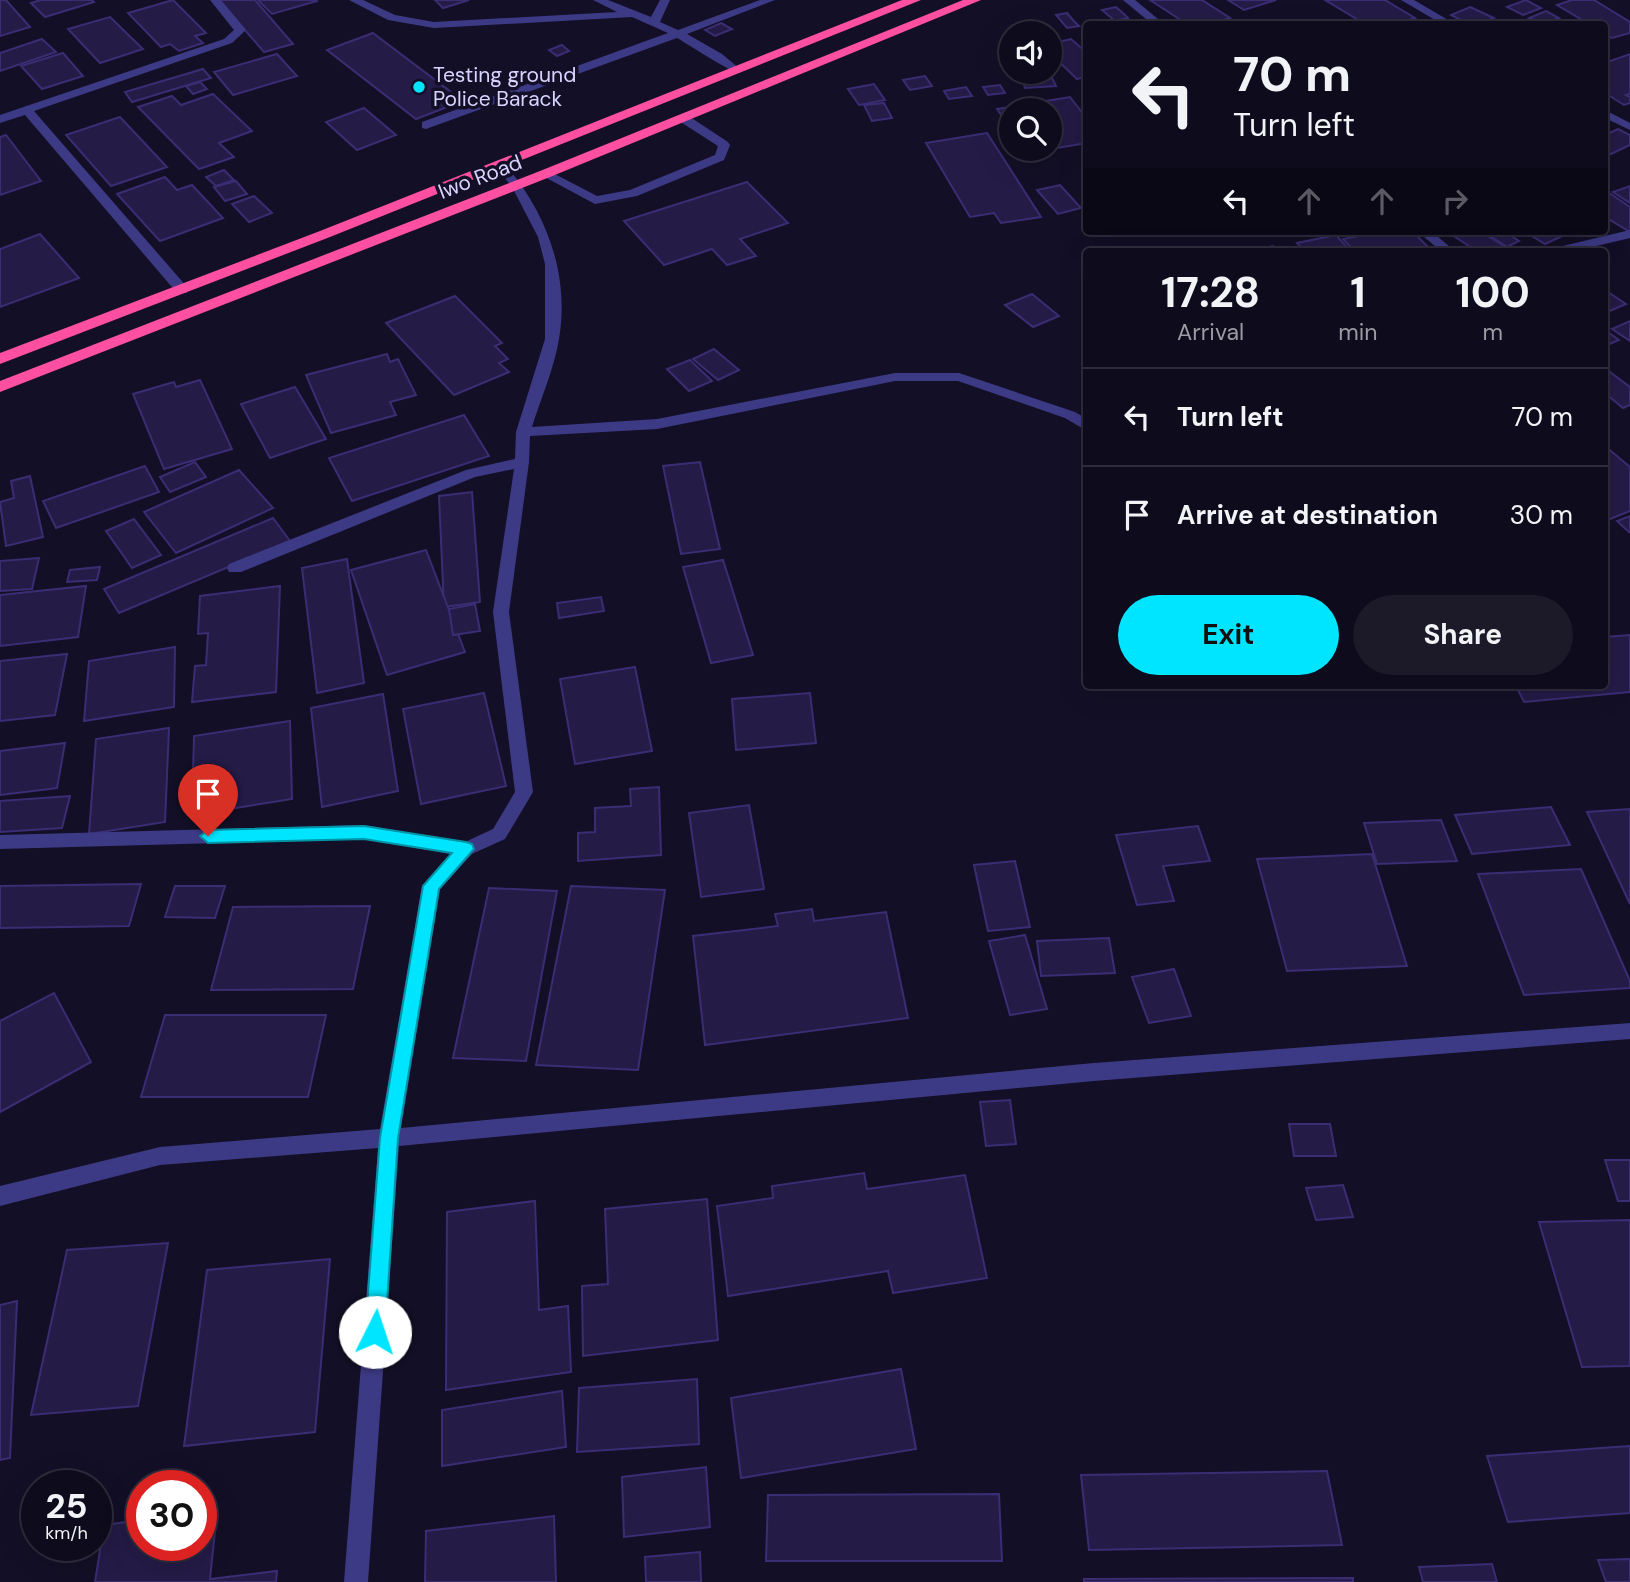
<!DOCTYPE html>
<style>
:root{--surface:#0e0b1c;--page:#1c1929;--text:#f1f3f6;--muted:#9b9ba3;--line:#2e2b3b;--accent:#00e5ff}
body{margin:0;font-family:"DM Sans",sans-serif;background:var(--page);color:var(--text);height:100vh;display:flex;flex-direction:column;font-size:26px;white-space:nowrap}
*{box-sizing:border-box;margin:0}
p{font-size:23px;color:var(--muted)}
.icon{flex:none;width:38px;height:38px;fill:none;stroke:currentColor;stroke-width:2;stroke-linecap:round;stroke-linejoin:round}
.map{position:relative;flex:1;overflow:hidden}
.sheet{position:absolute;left:1083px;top:248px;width:525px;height:441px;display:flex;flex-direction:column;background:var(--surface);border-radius:7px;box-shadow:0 7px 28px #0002,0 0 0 2px var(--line)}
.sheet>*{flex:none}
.guide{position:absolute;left:1083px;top:21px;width:525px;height:214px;border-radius:7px;box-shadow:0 7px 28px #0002,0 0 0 2px var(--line);background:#0e0b1c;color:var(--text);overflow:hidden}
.buttons{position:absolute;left:999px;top:21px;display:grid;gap:14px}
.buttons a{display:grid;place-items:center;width:63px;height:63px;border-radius:50%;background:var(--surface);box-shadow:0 7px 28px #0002,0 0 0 2px var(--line);font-size:35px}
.speed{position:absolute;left:21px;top:1470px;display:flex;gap:14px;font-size:35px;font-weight:700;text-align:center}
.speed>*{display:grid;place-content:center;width:91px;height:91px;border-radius:50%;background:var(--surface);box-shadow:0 7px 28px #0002,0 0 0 2px var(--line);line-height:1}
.speed small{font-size:18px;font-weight:400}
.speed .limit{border:10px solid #d22;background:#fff;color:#111}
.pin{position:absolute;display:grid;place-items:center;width:60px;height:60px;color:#fff;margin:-72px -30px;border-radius:50% 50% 50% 0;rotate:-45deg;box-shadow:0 0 7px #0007}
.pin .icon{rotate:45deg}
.me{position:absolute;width:77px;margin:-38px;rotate:4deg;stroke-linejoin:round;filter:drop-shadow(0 0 5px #0008)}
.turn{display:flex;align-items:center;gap:24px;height:147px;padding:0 35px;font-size:32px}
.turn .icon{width:91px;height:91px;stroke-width:2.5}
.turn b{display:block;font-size:49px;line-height:60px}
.lanes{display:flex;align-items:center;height:66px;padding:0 35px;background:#0003;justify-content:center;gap:35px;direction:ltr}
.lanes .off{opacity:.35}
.eta{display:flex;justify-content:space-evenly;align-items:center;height:119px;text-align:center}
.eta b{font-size:42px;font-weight:700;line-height:49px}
.primary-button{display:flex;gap:14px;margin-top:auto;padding:14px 35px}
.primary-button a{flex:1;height:80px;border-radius:42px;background:var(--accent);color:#111;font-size:28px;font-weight:700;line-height:80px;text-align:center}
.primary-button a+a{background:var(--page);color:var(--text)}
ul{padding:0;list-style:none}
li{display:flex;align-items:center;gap:21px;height:98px;padding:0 35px;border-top:2px solid var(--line)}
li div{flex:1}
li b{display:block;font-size:26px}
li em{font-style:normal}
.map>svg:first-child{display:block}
.building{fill:#241b47;stroke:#3b2d73;stroke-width:2}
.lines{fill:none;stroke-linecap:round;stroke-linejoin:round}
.minor{fill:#3d3a85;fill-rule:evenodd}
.highway{fill:#ff4fa3;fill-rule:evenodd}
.route{fill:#00e5ff;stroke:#0095a6;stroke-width:2}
.poi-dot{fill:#00e5ff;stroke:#130f26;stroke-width:2.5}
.labels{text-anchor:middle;stroke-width:7;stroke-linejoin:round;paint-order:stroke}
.far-poi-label{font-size:21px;fill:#d9d4ff;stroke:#130f26;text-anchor:start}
.far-street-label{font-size:21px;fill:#d9d4ff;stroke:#130f26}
</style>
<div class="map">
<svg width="1630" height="1582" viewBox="0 0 1630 1582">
<rect width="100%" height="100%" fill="#130f26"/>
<g class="building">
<path d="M0 0H6L30 27 0 36Z"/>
<path d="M41 0H92L94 2 45 17 31 3Z"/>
<path d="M173 0 206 33 195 36 203 43 179 51 170 44 161 47 128 13Z"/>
<path d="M219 0H255L293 44 264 52Z"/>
<path d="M258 0H316L317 1 272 14Z"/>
<path d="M435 0H469L443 8Z"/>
<path d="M1150 0H1202L1230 18 1209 24H1187Z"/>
<path d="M1228 0H1276L1244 10Z"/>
<path d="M1325 0H1385L1415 18 1396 24H1365Z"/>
<path d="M1526 0 1541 8 1523 15 1507 7Z"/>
<path d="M1572 0H1594L1630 22V33L1612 38 1605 34V24H1589L1557 5Z"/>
<path d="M1116 7 1124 14 1128 18 1115 21 1102 10Z"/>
<path d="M1470 7 1494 18 1480 24H1469L1451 15Z"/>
<path d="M1546 11 1559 18 1543 24 1529 18Z"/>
<path d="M1067 13 1073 20 1079 26 1067 28 1056 15Z"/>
<path d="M110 17 143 49 100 63 68 29Z"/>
<path d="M721 23 732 29 715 36 705 30Z"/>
<path d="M373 33 463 101 416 119 327 50Z"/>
<path d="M42 39 56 52 0 71V53Z"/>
<path d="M1071 39 1087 53V76L1077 79 1050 53V44Z"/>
<path d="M562 45 569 51 557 56 549 50Z"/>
<path d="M63 53 83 76 42 89 21 66Z"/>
<path d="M277 54 297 76 233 95 214 72Z"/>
<path d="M1630 54V94L1626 95 1630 97V103L1624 105 1605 93V63Z"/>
<path d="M203 69 211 78 132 102 125 92Z"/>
<path d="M925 76 932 86 910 90 903 80Z"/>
<path d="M1052 78 1056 86 1025 88 1022 80Z"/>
<path d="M200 82 207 89 193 94 186 86Z"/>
<path d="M874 84 885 100 859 105 848 89Z"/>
<path d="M1000 85 1005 93 988 95 983 87Z"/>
<path d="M966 87 972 96 949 99 944 91Z"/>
<path d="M213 94 252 131 219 143 234 157 199 169 138 107 172 96 181 105Z"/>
<path d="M1070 97 1087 119V143L1028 153 1025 149H1050V110H1012V130L997 109Z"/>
<path d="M884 103 892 118 872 121 864 105Z"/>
<path d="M364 108 396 135 357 150 326 122Z"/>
<path d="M120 117 167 167 111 186 66 135Z"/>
<path d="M1618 129 1630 135V145L1611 154 1605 150V135Z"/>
<path d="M987 133 1041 217 1001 223 994 213 970 217 926 143Z"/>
<path d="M6 135 41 181 0 195V137Z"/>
<path d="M224 170 234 180 216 186 206 177Z"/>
<path d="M165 177 177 190 192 185 223 218 160 241 117 194Z"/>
<path d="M236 181 247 194 225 201 214 187Z"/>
<path d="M747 182 788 223 740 239 756 256 727 265 712 249 664 265 624 221Z"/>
<path d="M1060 185 1081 208 1058 214 1037 190Z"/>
<path d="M1630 186V203L1613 192Z"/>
<path d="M1605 190 1630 207V232L1605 217Z"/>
<path d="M254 196 272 213 249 222 232 204Z"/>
<path d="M1382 231H1412L1433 252H1355L1343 239Z"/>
<path d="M1461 231H1480L1504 246 1491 252H1478L1452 235Z"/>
<path d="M1483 231H1503L1519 241 1507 247Z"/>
<path d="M1524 231H1562L1567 234 1545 244Z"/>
<path d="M40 234 79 278 0 307V249Z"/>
<path d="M1336 235 1351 252H1305L1297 243Z"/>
<path d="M1273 246 1278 252H1241Z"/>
<path d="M1605 290 1626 304 1605 313Z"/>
<path d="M1032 294 1059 316 1033 327 1005 305Z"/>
<path d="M455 296 502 343 495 346 508 359 499 363 509 372 454 395 386 323Z"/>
<path d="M1630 321V341L1612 329Z"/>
<path d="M1605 330 1619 340 1605 346Z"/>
<path d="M714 349 739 370 718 380 693 359Z"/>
<path d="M387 354 390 362 398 359 416 395 390 402 396 415 331 433 306 375Z"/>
<path d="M690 360 712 381 689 391 667 369Z"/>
<path d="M1610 372 1630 387V405L1623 408 1605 393V373Z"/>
<path d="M200 380 232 449 164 469 133 394 174 382 176 387Z"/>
<path d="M295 387 326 439 270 458 241 404Z"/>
<path d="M464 415 489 456 352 501 329 458Z"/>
<path d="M1605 446 1630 467V511L1610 519 1605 514Z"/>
<path d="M195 462 206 477 170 492 160 477Z"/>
<path d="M700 462 720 549 681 554 663 466Z"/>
<path d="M145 466 159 492 56 528 43 501Z"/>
<path d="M239 470 273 508 176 553 144 512Z"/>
<path d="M30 476 43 537 6 546 0 502 14 498 11 481Z"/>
<path d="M472 492 480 602 444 607 439 496Z"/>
<path d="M1630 516V533L1617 521Z"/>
<path d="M273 518 290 541 119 613 104 589Z"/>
<path d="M134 519 161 555 132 568 106 531Z"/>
<path d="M426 550 465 652 387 675 351 570Z"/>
<path d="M39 558 32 589 0 591V561Z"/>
<path d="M347 559 364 683 317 693 302 568Z"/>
<path d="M723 560 753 655 711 663 683 567Z"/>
<path d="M100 567 97 580 67 582 70 570Z"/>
<path d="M86 586 78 637 0 646V595Z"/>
<path d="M280 586 276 692 192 702 195 666 206 665 208 633 198 634 200 596Z"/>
<path d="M601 597 604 611 559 618 557 603Z"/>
<path d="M475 604 480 631 453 635 449 609Z"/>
<path d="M1630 635V692L1524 702 1516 686H1605V637Z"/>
<path d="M175 647 174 707 84 721 89 661Z"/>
<path d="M67 654 55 715 0 721V661Z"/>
<path d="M635 667 652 751 575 764 560 679Z"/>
<path d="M484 693 506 786 421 804 403 709Z"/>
<path d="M810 693 816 743 736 750 732 699Z"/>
<path d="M383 694 398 791 322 807 311 708Z"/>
<path d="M290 721 292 799 192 815 194 736Z"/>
<path d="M169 728 165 822 89 834 96 739Z"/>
<path d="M65 743 57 788 0 795V751Z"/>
<path d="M659 787 661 855 578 861V833L595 832V808L631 806 630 789Z"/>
<path d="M70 796 62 828 0 832V801Z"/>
<path d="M749 805 764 889 701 897 689 813Z"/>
<path d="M1551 807 1570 845 1472 854 1455 815Z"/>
<path d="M1630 809V904L1587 812Z"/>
<path d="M1441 820 1457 861 1377 864 1364 823Z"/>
<path d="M1198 826 1210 861 1163 866 1174 901 1137 905 1116 835Z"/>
<path d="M1372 854 1407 966 1287 971 1257 859Z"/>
<path d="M1015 861 1030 927 988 931 974 865Z"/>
<path d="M1581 869 1630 981V988L1524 995 1478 874Z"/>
<path d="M141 884 129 926 0 928V886Z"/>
<path d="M175 886H225L215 918 165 917Z"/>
<path d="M571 886 665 890 638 1070 536 1065Z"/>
<path d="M489 888 557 891 526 1061 453 1058Z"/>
<path d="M370 906 353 989 211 990 233 907Z"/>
<path d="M812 909 814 921 886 912 908 1018 705 1045 693 936 778 926 775 914Z"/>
<path d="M1025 935 1047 1009 1010 1015 989 941Z"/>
<path d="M1109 938 1115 973 1041 976 1037 941Z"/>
<path d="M1174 969 1191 1016 1149 1023 1132 977Z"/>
<path d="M54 993 91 1062 0 1112V1021Z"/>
<path d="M165 1015H326L308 1097H141Z"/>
<path d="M1010 1100 1016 1144 986 1146 980 1102Z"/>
<path d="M1289 1124H1330L1336 1156H1294Z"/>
<path d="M1605 1160H1630V1201H1618Z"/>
<path d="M864 1173 867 1189 965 1175 987 1278 893 1293 888 1271 728 1296 717 1206 773 1198 772 1186Z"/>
<path d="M1343 1185 1353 1217 1316 1220 1306 1188Z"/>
<path d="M707 1199 718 1340 583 1356 582 1286 608 1284 605 1209Z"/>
<path d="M535 1201 539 1310 568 1306 571 1372 446 1390 447 1212Z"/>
<path d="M1630 1220V1366L1582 1367 1539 1222Z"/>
<path d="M168 1243 138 1406 31 1415 67 1250Z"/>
<path d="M330 1259 315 1432 184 1446 207 1270Z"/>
<path d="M17 1301 10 1458 0 1460V1305Z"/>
<path d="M901 1369 916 1449 741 1478 731 1398Z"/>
<path d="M697 1379 699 1444 577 1452 579 1388Z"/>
<path d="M562 1391 566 1447 442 1466V1410Z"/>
<path d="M1630 1446V1513L1508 1522 1487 1456Z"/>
<path d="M706 1467 710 1527 624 1537 622 1477Z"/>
<path d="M1327 1471 1342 1545 1089 1550 1081 1475Z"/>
<path d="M999 1494 1002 1561H766L768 1495Z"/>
<path d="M217 1512 210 1579 277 1571 276 1582H95L104 1525 142 1520V1545H201V1514Z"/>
<path d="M554 1516 556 1582H425L426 1531Z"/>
<path d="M700 1552 701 1582H646L645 1557Z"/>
<path d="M1630 1559V1582H1606L1598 1560Z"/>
<path d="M1492 1564 1497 1582H1423L1419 1567Z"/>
<path d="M1353 1578V1582H1084V1579Z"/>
</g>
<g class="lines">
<g class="minor">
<path d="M210 0H221L246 30 232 43 34 111 187 287V293H177L25 115 0 123V115L224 39 234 30Z"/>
<path d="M349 0H363L395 15 434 22 617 12 593 0H608L651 17 660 0H670L660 22 678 30 760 0H775L687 34 722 54 740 69V73C733 74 688 44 677 38L426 129 422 128V122L668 33 632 17 434 28 388 20Z"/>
<path d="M1123 0H1135L1164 24H1152Z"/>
<path d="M1401 0H1414L1455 24H1442Z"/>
<path d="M1605 110 1630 123V130L1605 118Z"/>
<path d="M679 115H687L728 142 730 145 724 160 637 196 595 204 539 174 541 171H549L597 196 630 190 715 155 718 146 679 121Z"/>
<path d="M498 160 502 161C546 210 570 274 559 339 554 369 541 398 532 427L657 419 895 373H959L1075 412 1087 419V431L1065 418 958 381H895L657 429 530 436 529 462 509 612 533 792 505 839 472 854 440 889 401 1128 1094 1063 1630 1023V1039L1094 1081 399 1146 368 1582H344L378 1148 160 1165 0 1206V1186L160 1147 380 1129 422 886 450 854 364 839 0 849V835L364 825 465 842 493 829 515 792 493 612 514 469 475 477 241 572H229L227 568 229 564 466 470 515 459 516 432 545 339V264L538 237 511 185 492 164Z"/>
<path d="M1630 230V238L1571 252H1549L1550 249Z"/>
<path d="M1417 231H1431L1456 252H1442Z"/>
</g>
<g class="highway">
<path d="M902 0H921L330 237 0 364V353L320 231Z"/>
<path d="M963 0H981L550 177 0 392V381L540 171Z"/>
</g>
</g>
<path class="route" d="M364 826 466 842 472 844 474 849 439 889 398 1138 385 1332 382 1339 375 1342 368 1339 365 1332 380 1138 423 886 452 853 364 839 208 843 200 836 208 830Z"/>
<circle class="poi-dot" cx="419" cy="87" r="7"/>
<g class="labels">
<g class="far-poi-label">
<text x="433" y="82">Testing ground<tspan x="433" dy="24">Police Barack</tspan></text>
</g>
<g class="far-street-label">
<text transform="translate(480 177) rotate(-21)" y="7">Iwo Road</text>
</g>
</g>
</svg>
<div class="buttons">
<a><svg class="icon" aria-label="sound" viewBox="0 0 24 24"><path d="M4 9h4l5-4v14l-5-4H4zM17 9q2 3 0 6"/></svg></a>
<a><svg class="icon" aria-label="search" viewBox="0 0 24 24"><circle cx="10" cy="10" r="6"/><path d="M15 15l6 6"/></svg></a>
</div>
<div class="speed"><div>25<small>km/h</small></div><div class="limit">30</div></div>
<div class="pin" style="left:208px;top:836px;background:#d93025"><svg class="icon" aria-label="arrive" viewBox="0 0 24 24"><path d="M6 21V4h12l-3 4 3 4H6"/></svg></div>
<svg class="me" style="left:375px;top:1332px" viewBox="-20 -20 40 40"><circle r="19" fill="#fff"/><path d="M0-13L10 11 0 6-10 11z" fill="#00e5ff"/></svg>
<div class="guide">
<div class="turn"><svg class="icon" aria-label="left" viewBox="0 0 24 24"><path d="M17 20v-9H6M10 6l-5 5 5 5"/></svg><div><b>70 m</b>Turn left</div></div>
<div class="lanes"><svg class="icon" aria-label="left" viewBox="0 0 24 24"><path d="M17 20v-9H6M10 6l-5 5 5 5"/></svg><svg class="icon off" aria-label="ahead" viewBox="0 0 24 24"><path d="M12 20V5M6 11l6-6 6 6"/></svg><svg class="icon off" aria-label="ahead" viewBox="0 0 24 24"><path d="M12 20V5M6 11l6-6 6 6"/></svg><svg class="icon off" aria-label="right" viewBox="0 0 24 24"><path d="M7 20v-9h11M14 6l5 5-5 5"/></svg></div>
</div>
<section class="sheet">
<div class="eta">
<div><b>17:28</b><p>Arrival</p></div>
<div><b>1</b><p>min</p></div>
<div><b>100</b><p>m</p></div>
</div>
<ul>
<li><svg class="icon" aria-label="left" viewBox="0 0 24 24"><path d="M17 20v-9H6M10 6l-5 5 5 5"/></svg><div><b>Turn left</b></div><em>70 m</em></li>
<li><svg class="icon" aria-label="arrive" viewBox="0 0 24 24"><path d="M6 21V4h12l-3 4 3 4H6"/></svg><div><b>Arrive at destination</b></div><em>30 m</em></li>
</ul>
<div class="primary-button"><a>Exit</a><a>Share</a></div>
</section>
</div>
